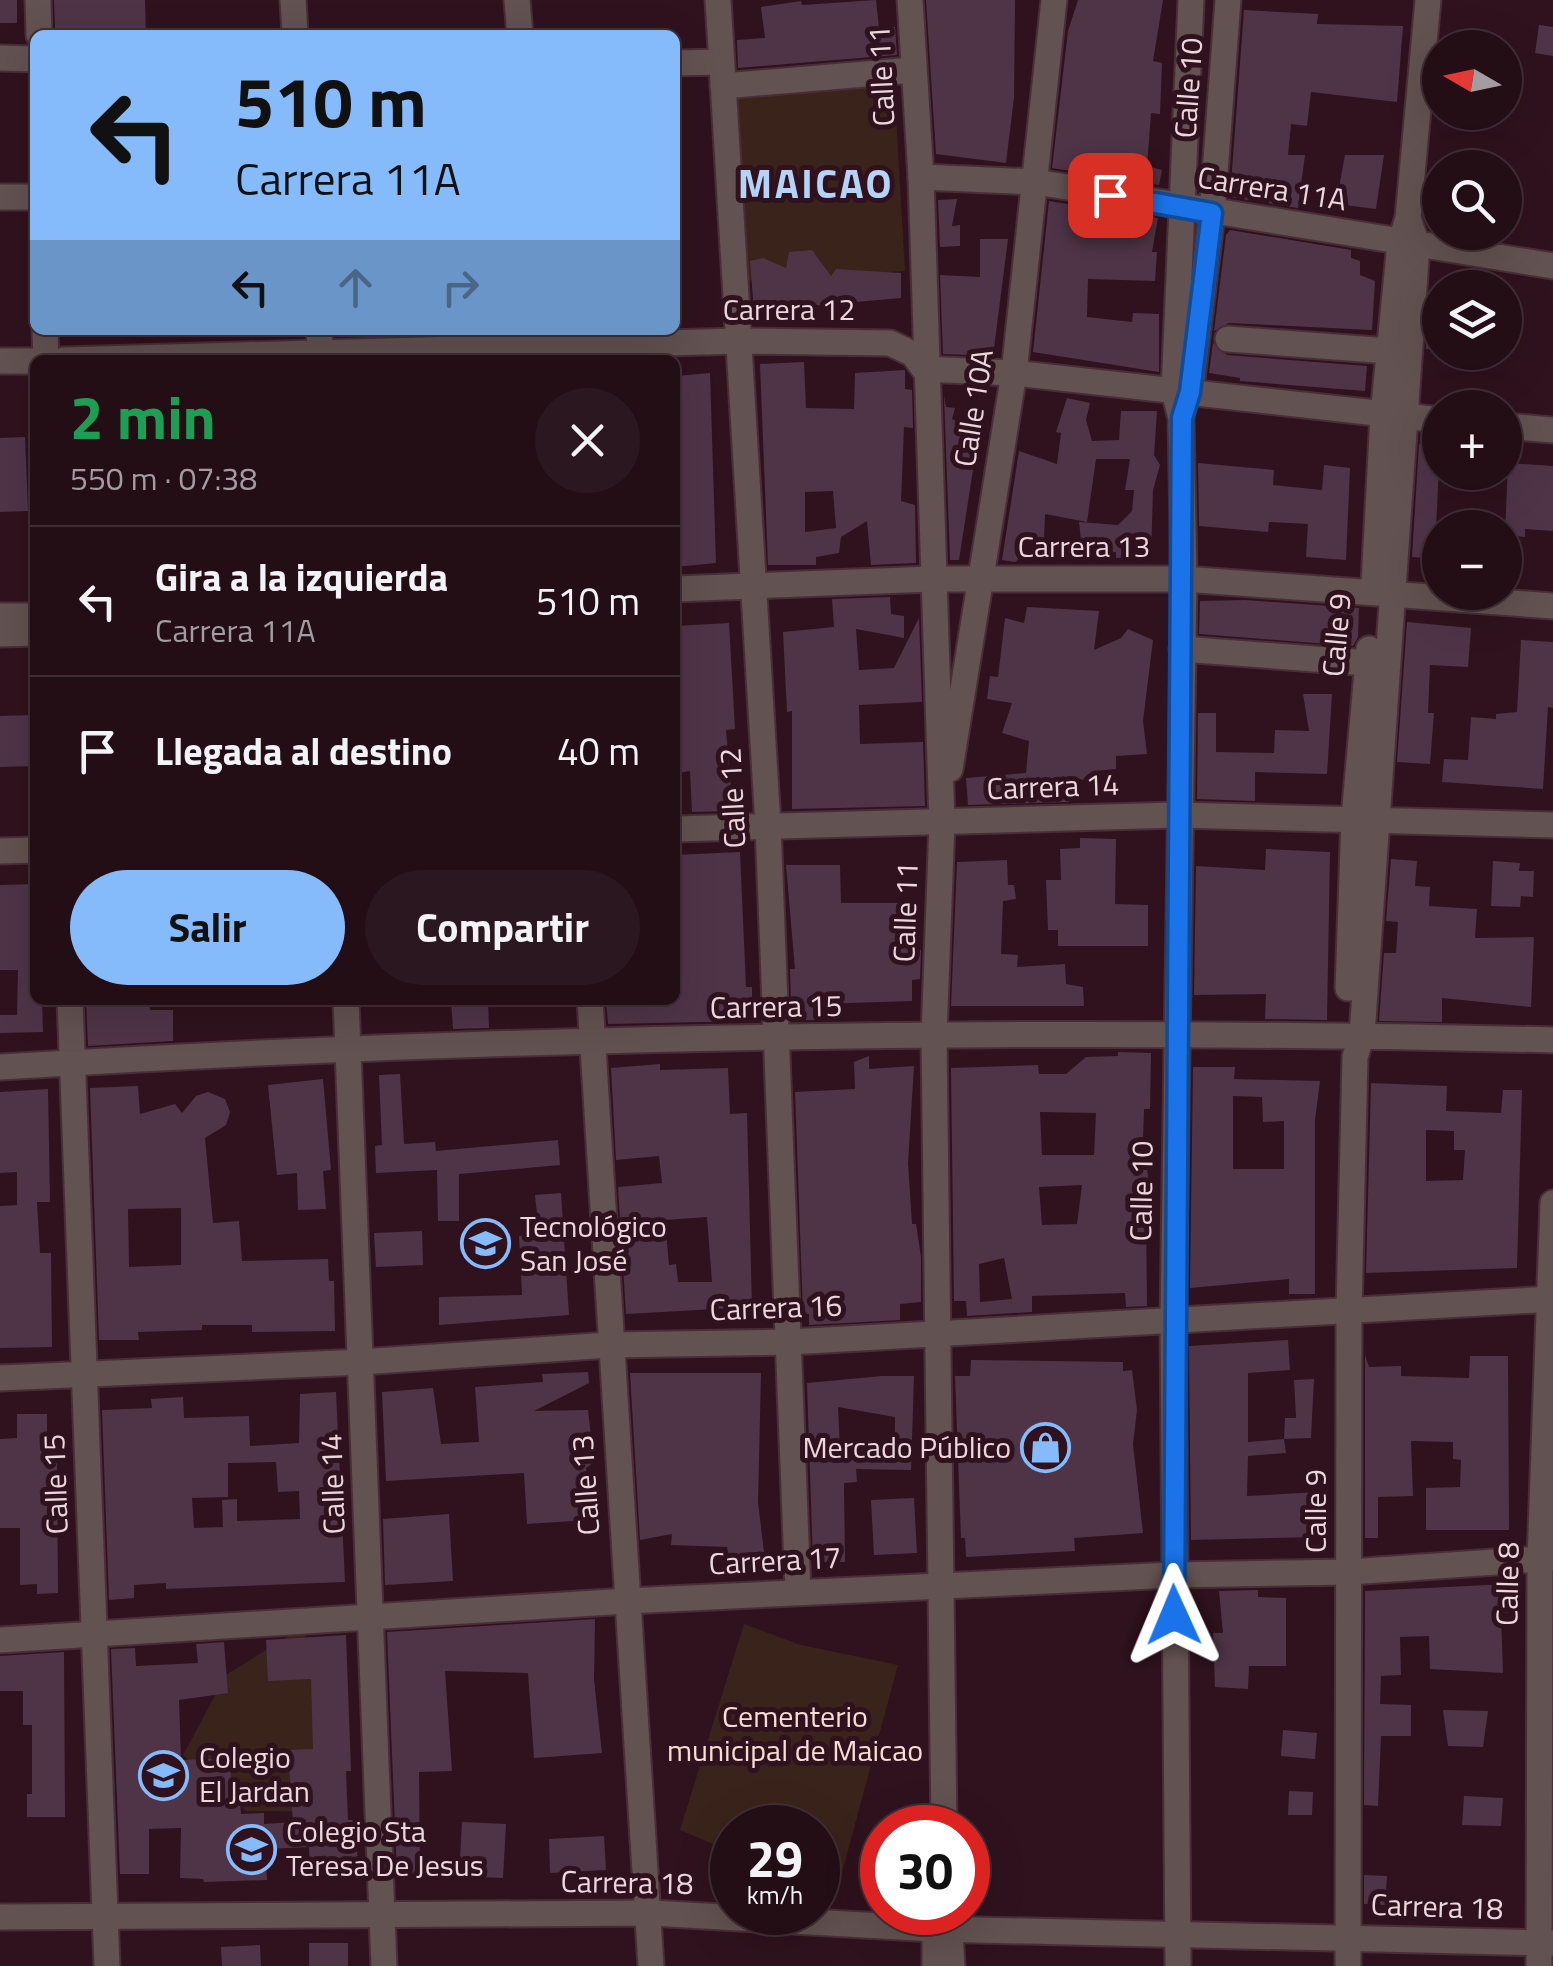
<!DOCTYPE html>
<html lang="es">
<meta charset="utf-8">
<style>
:root{--surface:#230e16;--page:#2b171f;--text:#f1f3f6;--muted:#a39ca1;--line:#402e35;--accent:#85bbfb}
body{margin:0;font-family:"Titillium Web",sans-serif;background:var(--page);color:var(--text);height:100vh;display:flex;flex-direction:column;font-size:38px;white-space:nowrap}
*{box-sizing:border-box;margin:0}
p{font-size:32px;color:var(--muted)}
.icon{flex:none;width:55px;height:55px;fill:none;stroke:currentColor;stroke-width:2;stroke-linecap:round;stroke-linejoin:round}
.map{position:relative;flex:1;overflow:hidden}
.panel{position:absolute;left:30px;top:355px;width:650px;height:650px;display:flex;flex-direction:column;background:var(--surface);border-radius:15px;box-shadow:0 10px 40px #0002,0 0 0 2px var(--line)}
.panel>*{flex:none}
.banner{position:absolute;left:30px;top:30px;width:650px;height:305px;border-radius:15px;box-shadow:0 10px 40px #0002,0 0 0 2px var(--line);background:#85bbfb;color:#111;overflow:hidden}
.needle{width:65px;rotate:279deg}
.controls{position:absolute;left:1422px;top:30px;display:grid;gap:20px}
.controls a{display:grid;place-items:center;width:100px;height:100px;border-radius:50%;background:var(--surface);box-shadow:0 10px 40px #0002,0 0 0 2px var(--line);font-size:50px}
.speed{position:absolute;left:710px;top:1805px;display:flex;gap:20px;font-size:50px;font-weight:700;text-align:center}
.speed>*{display:grid;place-content:center;width:130px;height:130px;border-radius:50%;background:var(--surface);box-shadow:0 10px 40px #0002,0 0 0 2px var(--line);line-height:1}
.speed small{font-size:25px;font-weight:400}
.speed .limit{border:15px solid #d22;background:#fff;color:#111}
.pin{position:absolute;display:grid;place-items:center;width:85px;height:85px;color:#fff;margin:-42px;border-radius:20px;box-shadow:0 5px 15px #0006}
.me{position:absolute;width:110px;margin:-55px;rotate:359deg;stroke-linejoin:round;filter:drop-shadow(0 0 8px #0008)}
.turn{display:flex;align-items:center;gap:35px;height:210px;padding:0 40px;font-size:45px}
.turn .icon{width:130px;height:130px;stroke-width:2.5}
.turn b{display:block;font-size:70px;line-height:85px}
.lanes{display:flex;align-items:center;height:95px;padding:0 40px;background:#0003;justify-content:center;gap:50px;direction:ltr}
.lanes .off{opacity:.35}
.round{display:grid;place-items:center;flex:none;width:105px;height:105px;border-radius:52px;background:var(--page)}
.headline{display:flex;align-items:center;justify-content:space-between;height:170px;padding:0 40px}
h1{font-size:60px;font-weight:700;line-height:75px;color:#1e9e55}
.primary-button{display:flex;gap:20px;margin-top:auto;padding:20px 40px}
.primary-button a{flex:1;height:115px;border-radius:60px;background:var(--accent);color:#111;font-size:40px;font-weight:700;line-height:115px;text-align:center}
.primary-button a+a{background:var(--page);color:var(--text)}
ul{padding:0;list-style:none}
li{display:flex;align-items:center;gap:30px;height:150px;padding:0 40px;border-top:2px solid var(--line)}
li div{flex:1}
li b{display:block;font-size:38px}
li em{font-style:normal}
.map>svg:first-child{display:block}
.green{fill:#3a231b}
.building{fill:#4f3447;fill-rule:evenodd}
.lines{fill:none;stroke-linecap:round;stroke-linejoin:round}
.minor-casing{stroke:#492e38;stroke-width:29}
.minor{stroke:#625251;stroke-width:25}
.route-casing{stroke:#114b97;stroke-width:25}
.route{stroke:#1a73e8;stroke-width:18}
.labels{text-anchor:middle;stroke-width:10;stroke-linejoin:round;paint-order:stroke}
.street-label{font-size:30px;fill:#ecd7dd;stroke:#2f121d}
.poi-label{font-size:30px;fill:#ecd7dd;stroke:#2f121d;text-anchor:start}
.park-label{font-size:30px;fill:#f7ded5;stroke:#2f121d}
.district-label{font-size:40px;font-weight:bold;letter-spacing:2.5px;fill:#b4d3f7;stroke:#2f121d}
</style>
<div class="map">
<svg width="1553" height="1966" viewBox="0 0 1553 1966">
<rect width="100%" height="100%" fill="#2f121d"/>
<g class="green">
<path d="M894 82 905 271 740 281 730 92Z"/>
<path d="M744 1624 801 1645 898 1665 840 1880 818 1874V1828H732V1852L680 1830Z"/>
<path d="M303 1627 348 1812 246 1811 183 1755 226 1675Z"/>
</g>
<g class="building">
<rect x="0" y="0" width="17" height="23"/>
<path d="M54 0H145L146 34 119 35V28L55 29Z"/>
<path d="M876 0 879 28 895 27 897 55 738 68 737 40 765 38 761 7 801 1 802 5Z"/>
<path d="M926 0H1015L1014 98 1006 163 936 154Z"/>
<path d="M1078 0H1163L1153 61 1162 63 1160 114 1151 113 1147 166 1162 170 1159 185 1052 168 1068 31Z"/>
<path d="M1244 10 1318 14 1317 24 1403 26 1397 102 1311 92 1307 126 1291 124 1288 155H1305L1298 208 1230 197Z"/>
<path d="M1539 25 1553 27V56L1535 53Z"/>
<path d="M1345 155H1384L1376 209 1336 204Z"/>
<path d="M957 199 952 226 960 225V246L940 247 938 200Z"/>
<path d="M1049 201 1158 218 1152 252H1157L1155 281 1088 279 1087 317 1132 322 1133 313 1159 314V372L1033 352Z"/>
<path d="M1230 230 1351 250V258L1360 261V275L1375 281 1372 330 1229 323 1214 331 1226 235Z"/>
<path d="M980 239H1008L993 356 943 354 940 275 980 277Z"/>
<path d="M812 250 831 276 836 269 901 273V298L754 311 750 261 763 258 786 268 789 252Z"/>
<path d="M1429 302 1440 304V350L1426 349Z"/>
<path d="M1213 343 1227 355 1367 366 1365 391 1240 381V378L1209 373Z"/>
<path d="M804 362 806 408 854 409 855 373 905 370V389L912 390 913 428 904 427 901 501 915 505 916 563 871 565 867 521 841 537 839 553 816 557V565H768L760 364ZM833 491 836 528 805 532V492Z"/>
<path d="M710 373 716 563 675 567 677 376Z"/>
<path d="M944 395 946 407 955 408 952 419 964 424 963 429 979 431 959 560H950Z"/>
<path d="M1067 398 1090 403 1086 420 1092 441 1119 440 1121 411H1157L1154 455 1160 465 1153 490 1151 556 1116 558V552H1108L1109 542 1081 540 1079 522 1118 525 1132 511 1134 490H1125L1130 459H1096L1087 522 1045 514 1044 539 1028 536 1023 555 1015 562 1002 560 1019 451 1057 464 1061 433 1056 432Z"/>
<path d="M25 437 28 511 0 512V438Z"/>
<path d="M1419 444 1440 446 1436 528H1440V559L1412 557Z"/>
<path d="M1198 463 1274 470 1273 485 1322 490 1324 465 1350 468 1346 560 1306 557 1308 524 1269 522 1268 532 1199 526Z"/>
<path d="M1508 463 1553 466V531L1525 529V537L1505 535Z"/>
<path d="M890 597 891 614 904 616V638L856 629 859 670 894 668 919 618 922 702 859 705 860 744 923 742 925 806 792 809V711L787 712 783 632 834 627 832 599Z"/>
<path d="M1245 600 1359 608 1358 637 1353 646 1199 634 1200 601Z"/>
<path d="M1027 607 1099 611 1094 650 1121 638 1128 629 1153 640 1143 721 1147 754 1116 756V769L1094 771 1092 782 1068 776 1069 802 968 805 966 778 1026 773 1029 741 1002 733 1012 703 987 699 990 676 998 677 1005 618 1024 623Z"/>
<path d="M1407 622 1471 628 1468 667 1430 665 1428 713H1434L1430 764 1397 762Z"/>
<path d="M729 623 735 729 726 730 733 811 692 812 690 771 679 773 675 740V626Z"/>
<path d="M1521 640 1553 642V708L1548 707 1543 789 1442 782 1444 759 1468 760 1471 717 1496 719V714L1517 712Z"/>
<path d="M1303 694H1332L1327 774 1255 772V801L1197 799 1198 713H1216V752L1274 753 1275 730 1309 731Z"/>
<path d="M35 715V766L0 767V716Z"/>
<path d="M1080 838 1116 839 1115 904 1148 905V946H1058V930H1048L1046 880H1061L1060 849 1080 848Z"/>
<path d="M1266 849 1330 852 1327 1020 1265 1019 1266 994 1194 995 1196 866 1265 870Z"/>
<path d="M740 852 746 987H752V1021L608 1024 606 1000H675V855Z"/>
<path d="M1391 859 1417 861 1415 886 1430 887 1429 906 1477 909 1475 938 1534 937 1531 1007 1442 998V1022L1379 1021 1384 953H1396L1398 922 1386 921Z"/>
<path d="M1007 860 1008 885H1014L1016 899 1003 901 1001 954 1018 955 1017 967 1065 964 1066 984 1083 987 1084 1006H951L957 862Z"/>
<path d="M1493 861 1520 863 1519 871H1534L1533 897 1521 896 1520 907 1491 906Z"/>
<path d="M786 865H840L841 903H911L910 950H921L920 979 912 980V1001L818 1004 816 1020H800L801 1004 791 1005 790 969H795Z"/>
<path d="M35 884V1000H42L43 1032 0 1033V1015H17L18 970H0V885Z"/>
<path d="M86 1000H149L150 1010H173V1041L88 1046Z"/>
<path d="M451 1000H488L489 1028 453 1029Z"/>
<path d="M1118 1052 1151 1053 1150 1109H1144L1142 1169 1147 1168 1152 1212H1146L1147 1306 1126 1307 1125 1293 1032 1296V1312L967 1316 966 1301H954L951 1068 1038 1065 1039 1074H1066L1086 1057 1118 1056ZM1040 1112 1096 1113 1094 1155H1042ZM1082 1185 1077 1224 1042 1225 1039 1187ZM1004 1258 1012 1299 980 1302 979 1264Z"/>
<path d="M869 1056V1069L914 1066 908 1163 912 1224H916L921 1257V1302L900 1304V1320L809 1325V1314H803L795 1092 855 1089 854 1062Z"/>
<path d="M660 1064V1070L728 1068 730 1114 747 1113 752 1307 626 1314 618 1187 662 1183 659 1156 616 1160 611 1068ZM707 1217 712 1282H678L676 1264 669 1265 665 1220Z"/>
<path d="M1193 1067H1235L1234 1079 1320 1081 1315 1120V1294H1289V1279L1190 1288ZM1233 1096 1262 1097 1263 1122 1284 1121V1169H1233Z"/>
<path d="M400 1074 404 1144 435 1142 436 1151 558 1140 560 1165 459 1174V1221H438L437 1170 376 1173 375 1146 382 1145 379 1075Z"/>
<path d="M323 1079 331 1170 323 1171 326 1209 298 1210 297 1173 277 1175 268 1085Z"/>
<path d="M1371 1083 1447 1086 1446 1111 1501 1113 1503 1090H1522L1517 1268 1366 1273ZM1426 1130 1454 1131V1150H1465L1463 1180 1426 1181Z"/>
<path d="M138 1086 140 1114 175 1104 182 1113 196 1096 208 1092 225 1099 230 1112 226 1125 205 1138 213 1223 239 1221 242 1261 328 1259 329 1281H334L335 1331 252 1332V1325H202V1330L138 1332 139 1340H99L90 1088ZM181 1208V1265L129 1267 128 1209Z"/>
<path d="M48 1089 50 1202H37L40 1253H51L52 1347 0 1348V1206L17 1205V1172L0 1173V1092Z"/>
<path d="M561 1193 569 1315 439 1325V1297L522 1295 519 1236 539 1234 535 1195Z"/>
<path d="M422 1231 423 1265 376 1267 374 1233Z"/>
<path d="M1288 1340 1290 1370 1248 1373V1442L1284 1439 1286 1453 1248 1456 1247 1496 1320 1492 1317 1537 1191 1540 1189 1346Z"/>
<path d="M1365 1355 1369 1367 1401 1366V1376L1469 1378 1470 1356H1508L1509 1530H1426V1488L1460 1487 1461 1460 1453 1459V1442L1411 1441 1413 1496 1378 1497V1538H1365Z"/>
<path d="M971 1360 1123 1362V1371L1132 1370 1137 1410 1133 1444 1143 1533 1074 1538 1075 1551 966 1557 965 1538H961L955 1376H970Z"/>
<path d="M588 1372 589 1383 534 1411 588 1410 594 1462 586 1468 589 1520 527 1524 524 1473 386 1481 382 1392 433 1388 441 1444 479 1442 475 1387 543 1382 542 1374Z"/>
<path d="M630 1373H761L758 1502 765 1561 730 1566 727 1547 671 1545 672 1534 640 1540Z"/>
<path d="M882 1376H914L911 1470 856 1469 857 1482 844 1483 845 1562H813L807 1383ZM838 1407 895 1417V1450L840 1449Z"/>
<path d="M1314 1379 1311 1438 1284 1439 1285 1418H1296L1294 1380Z"/>
<path d="M336 1392 345 1582 166 1589V1583L134 1585V1598L109 1600 102 1410 152 1408 151 1399 183 1397 184 1418 249 1416 250 1446 299 1443 300 1394ZM276 1462 278 1492 299 1491 300 1519 237 1521V1499L222 1500 223 1527 194 1528 192 1498 228 1497V1463Z"/>
<path d="M17 1414H47V1457H57L58 1593 37 1594V1584L20 1585V1528H0V1439L17 1438Z"/>
<path d="M914 1498 917 1553 874 1555 871 1500Z"/>
<path d="M449 1514 453 1581 385 1585 383 1519Z"/>
<path d="M1509 1584 1511 1612 1501 1613 1503 1673 1430 1669 1429 1636 1400 1637 1401 1675 1381 1676 1380 1704 1411 1705V1736H1381L1378 1806 1364 1805 1365 1591Z"/>
<path d="M1258 1590V1597L1286 1598V1666H1249L1248 1689 1215 1687 1213 1633H1223L1219 1591Z"/>
<path d="M595 1619 594 1680 602 1753 534 1758 528 1673 445 1671 452 1771 419 1772 420 1875H397L387 1632Z"/>
<path d="M346 1635 351 1771H346L348 1820H356L358 1874 310 1875 309 1847 265 1849 267 1880 204 1882 203 1879 180 1878 181 1828 149 1829V1874H120L111 1649 135 1648 136 1666 198 1663 196 1644 224 1642 228 1693 179 1700 181 1760 230 1758 232 1803H240L241 1814 264 1813V1824L293 1822 288 1750 313 1749 311 1679 268 1681 266 1640Z"/>
<path d="M64 1652 65 1817H27V1794H32V1725H23V1691H0V1656Z"/>
<path d="M1443 1710 1488 1711 1483 1747 1448 1746Z"/>
<path d="M1283 1730 1317 1733 1315 1759 1281 1756Z"/>
<path d="M1289 1791 1313 1792 1312 1815H1288Z"/>
<path d="M1464 1796 1503 1798 1501 1826 1462 1825Z"/>
<path d="M462 1822 506 1824 503 1878 459 1876Z"/>
<path d="M604 1836 606 1870 550 1873 549 1839Z"/>
<path d="M1364 1875 1387 1876 1385 1905 1364 1904Z"/>
<rect x="309" y="1943" width="39" height="23"/>
<path d="M260 1945 261 1966H222L221 1947Z"/>
</g>
<g class="lines">
<defs>
<g id="minor">
<path d="M38 0 39 35"/>
<path d="M293 0 295 35"/>
<path d="M517 0 520 35"/>
<path d="M718 0 768 825 798 1592"/>
<path d="M910 0 921 177 942 823 934 1036 944 1828"/>
<path d="M0 58 35 59"/>
<path d="M675 63 721 62"/>
<path d="M723 86 913 70"/>
<path d="M921 177 1036 182 1553 266"/>
<path d="M0 197H35"/>
<path d="M45 330 46 360"/>
<path d="M319 330 321 360"/>
<path d="M1228 339 1389 351"/>
<path d="M64 360 738 341 890 343 913 354 924 369 1014 373 1440 420"/>
<path d="M0 361H35"/>
<path d="M1190 394 1212 213 1228 0"/>
<path d="M1505 426 1553 430"/>
<path d="M1374 584 1383 415 1400 243 1408 218 1428 0"/>
<path d="M675 589 931 579H1184L1553 606"/>
<path d="M0 616H35"/>
<path d="M0 634 35 633"/>
<path d="M1182 649 1368 663"/>
<path d="M950 769 1014 373 1054 0"/>
<path d="M675 829 1177 815 1553 825"/>
<path d="M0 851 35 850"/>
<path d="M1348 988 1354 818 1369 649"/>
<path d="M70 1000 107 1966"/>
<path d="M346 1000 384 1966"/>
<path d="M590 1000 651 1966"/>
<path d="M0 1067C516 1035 1036 1028 1553 1040"/>
<path d="M0 1378 361 1362 609 1345 790 1342 1553 1299"/>
<path d="M0 1640 627 1601 1173 1575 1349 1572 1553 1558"/>
<path d="M949 1916 952 1966"/>
<path d="M0 1917 651 1913 935 1929 1553 1943"/>
<path d="M935 1966V1929L941 1912"/>
<path d="M1178 1966 1173 1321 1184 579 1181 418 1174 391 1191 0"/>
<path d="M1348 1966 1349 1312 1355 1057 1362 1035 1417 245 1408 218"/>
<path d="M1539 1966 1540 1559 1553 1203"/>
</g>
</defs>
<use href="#minor" class="minor-casing"/>
<use href="#minor" class="minor"/>
</g>
<g class="lines">
<defs>
<path id="route" d="M1110 195 1212 213 1190 392 1182 418 1174 1615"/>
</defs>
<use href="#route" class="route-casing"/>
<use href="#route" class="route"/>
</g>
<defs>
<symbol id="school-ring" viewBox="-11 -11 22 22"><circle r="9.5" fill="#2f121d" stroke="#85bbfb" stroke-width="1.5"/><path d="M0-5L7-2L0 1L-7-2ZM-4 1L0 2.5L4 1V4Q0 6-4 4Z" fill="#85bbfb"/></symbol>
<symbol id="shop-ring" viewBox="-11 -11 22 22"><circle r="9.5" fill="#2f121d" stroke="#85bbfb" stroke-width="1.5"/><path d="M-5-2.5h2.3a2.7 3.5 0 0 1 5.4 0H5L5.5 6h-11ZM-1.5-2.5h3a1.5 2.3 0 0 0-3 0Z" fill="#85bbfb"/></symbol>
</defs>
<g fill-rule="evenodd">
<use href="#school-ring" x="458" y="1216" width="55" height="55"/>
<use href="#shop-ring" x="1018" y="1420" width="55" height="55"/>
<use href="#school-ring" x="136" y="1748" width="55" height="55"/>
<use href="#school-ring" x="224" y="1822" width="55" height="55"/>
</g>
<g class="labels">
<g class="street-label">
<text transform="translate(882 76) rotate(-93)" y="10">Calle 11</text>
<text transform="translate(1189 88) rotate(-86)" y="10">Calle 10</text>
<text transform="translate(1272 189) rotate(9)" y="10">Carrera 11A</text>
<text x="789" y="320">Carrera 12</text>
<text transform="translate(974 408) rotate(-81)" y="10">Calle 10A</text>
<text x="1084" y="557">Carrera 13</text>
<text transform="translate(1337 635) rotate(-85)" y="10">Calle 9</text>
<text transform="translate(1053 787) rotate(-2)" y="10">Carrera 14</text>
<text transform="translate(733 798) rotate(-93)" y="10">Calle 12</text>
<text transform="translate(906 912) rotate(-88)" y="10">Calle 11</text>
<text transform="translate(776 1007) rotate(-1)" y="10">Carrera 15</text>
<text transform="translate(1142 1191) rotate(-89)" y="10">Calle 10</text>
<text transform="translate(776 1308) rotate(-2)" y="10">Carrera 16</text>
<text transform="translate(56 1484) rotate(-92)" y="10">Calle 15</text>
<text transform="translate(333 1484) rotate(-92)" y="10">Calle 14</text>
<text transform="translate(586 1485) rotate(-94)" y="10">Calle 13</text>
<text transform="translate(1316 1511) rotate(-90)" y="10">Calle 9</text>
<text transform="translate(775 1561) rotate(-3)" y="10">Carrera 17</text>
<text transform="translate(1508 1584) rotate(-89)" y="10">Calle 8</text>
<text transform="translate(627 1883) rotate(1)" y="10">Carrera 18</text>
<text transform="translate(1437 1907) rotate(2)" y="10">Carrera 18</text>
</g>
<g class="poi-label">
<text x="520" y="1237">Tecnológico<tspan x="520" dy="34">San José</tspan></text>
<text x="1011" y="1458" text-anchor="end">Mercado Público</text>
<text x="199" y="1768">Colegio<tspan x="199" dy="34">El Jardan</tspan></text>
<text x="286" y="1842">Colegio Sta<tspan x="286" dy="34">Teresa De Jesus</tspan></text>
</g>
<g class="park-label">
<text x="795" y="1727">Cementerio<tspan x="795" dy="34">municipal de Maicao</tspan></text>
</g>
<g class="district-label">
<text x="816" y="198">MAICAO</text>
</g>
</g>
</svg>
<div class="controls">
<a><svg class="needle" viewBox="-14 -14 28 28"><path d="M0-13l5 13h-10z" fill="#e53935"/><path d="M0 13l5-13h-10z" fill="#a39ca1"/></svg></a>
<a><svg class="icon" aria-label="search" viewBox="0 0 24 24"><circle cx="10" cy="10" r="6"/><path d="M15 15l6 6"/></svg></a>
<a><svg class="icon" aria-label="layers" viewBox="0 0 24 24"><path d="M12 4l9 5-9 5-9-5zM3 14l9 5 9-5"/></svg></a>
<a>+</a>
<a>−</a>
</div>
<div class="speed"><div>29<small>km/h</small></div><div class="limit">30</div></div>
<div class="pin" style="left:1110px;top:195px;background:#d93025"><svg class="icon" aria-label="arrive" viewBox="0 0 24 24"><path d="M6 21V4h12l-3 4 3 4H6"/></svg></div>
<svg class="me" style="left:1174px;top:1615px" viewBox="-20 -20 40 40"><path d="M0-17L14 15 0 8-14 15z" fill="#1a73e8" stroke="#fff" stroke-width="4"/></svg>
<div class="banner">
<div class="turn"><svg class="icon" aria-label="left" viewBox="0 0 24 24"><path d="M17 20v-9H6M10 6l-5 5 5 5"/></svg><div><b>510 m</b>Carrera 11A</div></div>
<div class="lanes"><svg class="icon" aria-label="left" viewBox="0 0 24 24"><path d="M17 20v-9H6M10 6l-5 5 5 5"/></svg><svg class="icon off" aria-label="ahead" viewBox="0 0 24 24"><path d="M12 20V5M6 11l6-6 6 6"/></svg><svg class="icon off" aria-label="right" viewBox="0 0 24 24"><path d="M7 20v-9h11M14 6l5 5-5 5"/></svg></div>
</div>
<section class="panel">
<div class="headline"><div><h1>2 min</h1><p>550 m · 07:38</p></div><a class="round"><svg class="icon" aria-label="close" viewBox="0 0 24 24"><path d="M6 6l12 12M18 6L6 18"/></svg></a></div>
<ul>
<li><svg class="icon" aria-label="left" viewBox="0 0 24 24"><path d="M17 20v-9H6M10 6l-5 5 5 5"/></svg><div><b>Gira a la izquierda</b><p>Carrera 11A</p></div><em>510 m</em></li>
<li><svg class="icon" aria-label="arrive" viewBox="0 0 24 24"><path d="M6 21V4h12l-3 4 3 4H6"/></svg><div><b>Llegada al destino</b></div><em>40 m</em></li>
</ul>
<div class="primary-button"><a>Salir</a><a>Compartir</a></div>
</section>
</div>
